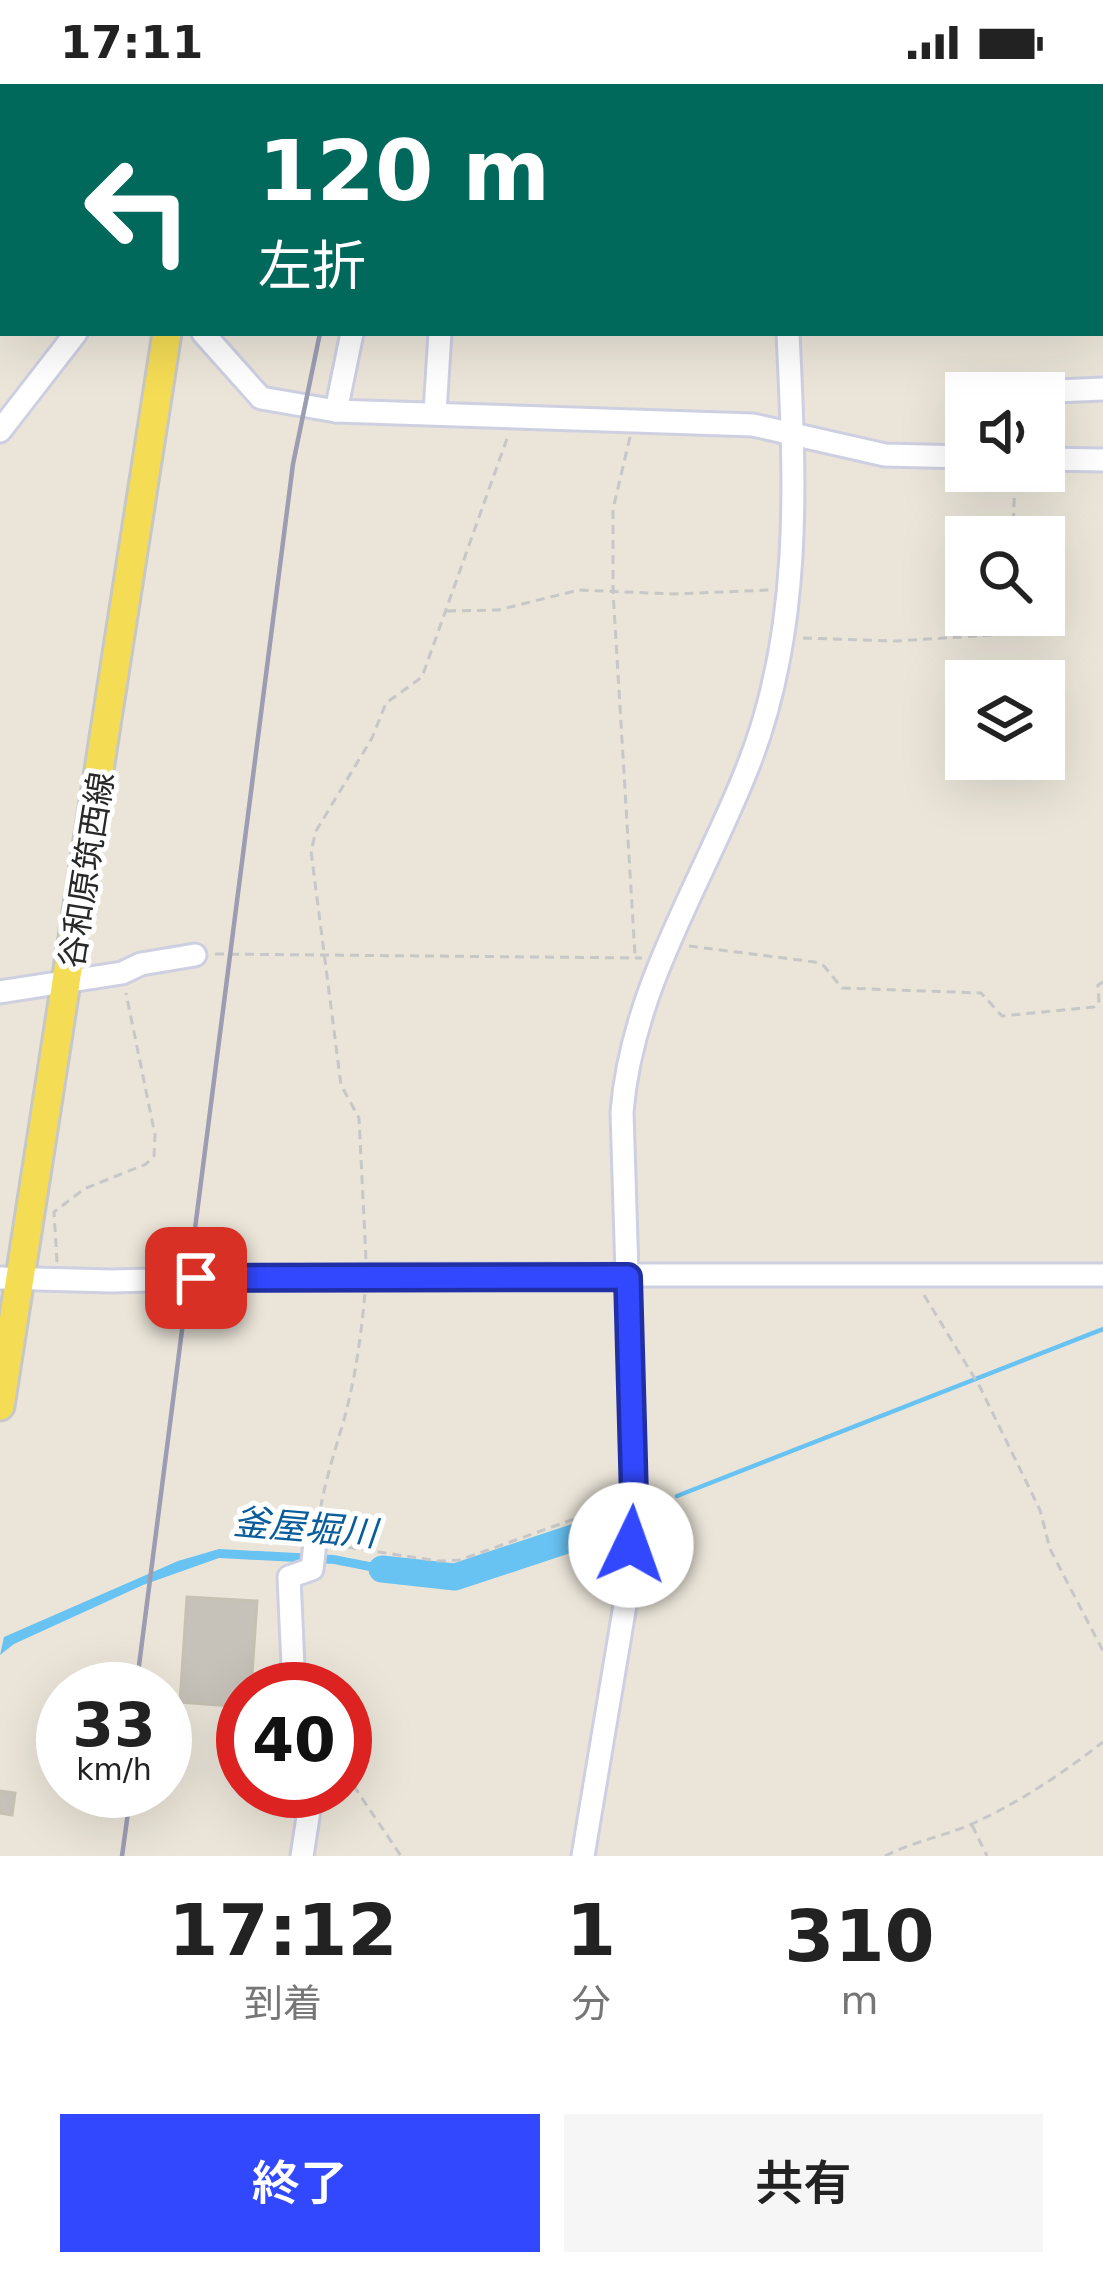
<!DOCTYPE html>
<html lang="ja">
<meta charset="utf-8">
<style>
:root{--surface:#fff;--page:#f6f6f6;--text:#222;--muted:#767676;--accent:#3248ff}
body{margin:0;font-family:"DejaVu Sans","Noto Sans JP",sans-serif;background:var(--page);color:var(--text);height:100vh;display:flex;flex-direction:column;font-size:45px;white-space:nowrap}
*{box-sizing:border-box;margin:0}
p{font-size:39px;color:var(--muted)}
.icon{flex:none;width:66px;height:66px;fill:none;stroke:currentColor;stroke-width:2;stroke-linecap:round;stroke-linejoin:round}
.map{position:relative;height:1772px;overflow:hidden}
.side{display:flex;flex-direction:column;background:var(--surface);flex:1}
.side>*{flex:none}
.banner{position:absolute;left:0px;top:0px;width:1104px;height:252px;box-shadow:0 12px 48px #0002;background:#00695c;color:#fff;overflow:hidden}
.tools{position:absolute;left:945px;top:288px;display:grid;gap:24px}
.tools a{display:grid;place-items:center;width:120px;height:120px;border-radius:0px;background:var(--surface);box-shadow:0 12px 48px #0002;font-size:60px}
.speed{position:absolute;left:36px;top:1578px;display:flex;gap:24px;font-size:60px;font-weight:700;text-align:center}
.speed>*{display:grid;place-content:center;width:156px;height:156px;border-radius:50%;background:var(--surface);box-shadow:0 12px 48px #0002;line-height:1}
.speed small{font-size:30px;font-weight:400}
.speed .limit{border:18px solid #d22;background:#fff;color:#111}
.pin{position:absolute;display:grid;place-items:center;width:102px;height:102px;color:#fff;margin:-51px;border-radius:24px;box-shadow:0 6px 18px #0006}
.me{position:absolute;width:132px;margin:-66px;rotate:3deg;stroke-linejoin:round;filter:drop-shadow(0 0 9px #0008)}
.turn{display:flex;align-items:center;gap:42px;height:252px;padding:0 60px;font-size:54px}
.turn .icon{width:156px;height:156px;stroke-width:2.5}
.turn b{display:block;font-size:84px;line-height:102px}
.eta{display:flex;justify-content:space-evenly;align-items:center;height:204px;text-align:center}
.eta b{font-size:72px;font-weight:600;line-height:84px}
.button{display:flex;gap:24px;margin-top:auto;padding:24px 60px}
.button a{flex:1;height:138px;border-radius:0px;background:var(--accent);color:#fff;font-size:48px;font-weight:600;line-height:138px;text-align:center}
.button a+a{background:var(--page);color:var(--text)}
.status{display:flex;justify-content:space-between;align-items:center;height:84px;padding:0 60px;background:var(--surface);direction:ltr}
.status svg{height:33px;fill:currentColor}
.map>svg:first-child{display:block}
.water{fill:#68c2f2}
.lines{fill:none;stroke-linecap:round;stroke-linejoin:round}
.stream{stroke:#68c2f2;stroke-width:4.5}
.river{stroke:#68c2f2;stroke-width:27}
.building{fill:#c6c2b9;stroke:#c6c1b3;stroke-width:3}
.minor-casing{stroke:#ced0e2;stroke-width:27}
.major-casing{stroke:#c7c7c7;stroke-width:33}
.path{stroke:#c7c7c7;stroke-width:3;stroke-dasharray:9 6;stroke-linecap:butt}
.minor{stroke:#fff;stroke-width:21}
.major{stroke:#f4dc55;stroke-width:27}
.rail{stroke:#9c9db3;stroke-width:4.5}
.route-casing{stroke:#202fa6;stroke-width:30}
.route{stroke:#3248ff;stroke-width:21}
.labels{text-anchor:middle;stroke-width:10;stroke-linejoin:round;paint-order:stroke}
.street-label{font-size:33px;fill:#282828;stroke:#fff}
.water-label{font-size:36px;font-style:italic;fill:#095d9b;stroke:#fff}
</style>
<div class="status"><b>17:11</b><svg viewBox="0 0 49 12"><path d="M0 12V9h3v3zM5 12V6h3v6zM10 12V3h3v9zM15 12V0h3v12zM26 1h20v11H26zM47 4h2v5h-2z"/></svg></div>
<div class="map">
<svg width="1103" height="1772" viewBox="0 0 1103 1772">
<rect width="100%" height="100%" fill="#ebe5d9"/>
<path class="water" d="M219 1465 334 1471 415 1487V1496L334 1480 219 1474 143 1501 14 1560 0 1571 4 1553 178 1477Z"/>
<g class="lines">
<g class="stream">
<path d="M331 297 334 284"/>
<path d="M677 1412 1103 1245"/>
</g>
<path class="river" d="M382 1485 455 1493 615 1440"/>
</g>
<g class="building">
<path d="M187 1513 257 1517 251 1605H243V1623L180 1618Z"/>
<path d="M0 1707 15 1709 12 1731 0 1729Z"/>
</g>
<g class="lines">
<defs>
<g id="minor">
<path d="M317 0 324 3"/>
<path d="M627 0 645 3"/>
<path d="M782 0V3"/>
<path d="M434 3 435 0"/>
<path d="M1101 20H1103"/>
<path d="M0 90 3 92"/>
<path d="M1101 100H1103"/>
<path d="M1101 228H1103"/>
<path d="M203 249 261 314 336 327"/>
<path d="M352 249 336 327 753 341 885 371 966 373"/>
<path d="M1012 309 1103 305"/>
<path d="M435 328 440 249"/>
<path d="M0 347 76 249"/>
<path d="M1044 375 1103 376"/>
<path d="M0 908 122 889 141 880 195 871"/>
<path d="M0 1194 111 1197 366 1191H1103"/>
<path d="M294 1605 289 1493 312 1485 315 1459"/>
<path d="M302 1772 312 1707"/>
<path d="M583 1772 627 1509 634 1414 622 1028C632 904 702 799 747 685 803 546 795 396 788 249"/>
</g>
<g id="major">
<path d="M183 3 184 0"/>
<path d="M0 1322 167 249"/>
</g>
</defs>
<use href="#minor" class="minor-casing"/>
<use href="#major" class="major-casing"/>
<g class="path">
<path d="M630 353 613 425V507L635 871"/>
<path d="M1013 453 1015 387"/>
<path d="M447 527 498 526 579 506 674 510 770 506"/>
<path d="M803 554 896 557 1009 550 1012 531"/>
<path d="M689 862 815 878 824 882 842 904 981 909 1002 932 1094 923 1099 919 1098 901 1103 898"/>
<path d="M215 870 642 874"/>
<path d="M366 1175 359 1034 341 1001 311 767 316 747 372 654 386 619 422 593 509 349"/>
<path d="M57 1178 54 1128 84 1105 146 1080 154 1072 155 1051 126 909"/>
<path d="M924 1211 980 1303 1040 1426 1050 1465 1103 1567"/>
<path d="M318 1439C323 1404 333 1373 343 1339 355 1297 361 1253 365 1209"/>
<path d="M248 1456 294 1458"/>
<path d="M333 1461 438 1477 460 1476 613 1421"/>
<path d="M345 1689 401 1772"/>
<path d="M972 1741 987 1772"/>
<path d="M885 1772C914 1757 946 1752 974 1739 1020 1718 1063 1689 1103 1658"/>
</g>
<use href="#minor" class="minor"/>
<use href="#major" class="major"/>
<g class="rail">
<path d="M398 3 399 0"/>
<path d="M136 1605 293 380 320 249"/>
<path d="M122 1772 131 1707"/>
</g>
</g>
<g class="lines">
<defs>
<path id="route" d="M196 1194 628 1193 634 1414 631 1461"/>
</defs>
<use href="#route" class="route-casing"/>
<use href="#route" class="route"/>
</g>
<g class="labels">
<g class="street-label">
<text transform="translate(86 786) rotate(-81)" y="12">谷和原筑西線</text>
</g>
<g class="water-label">
<text transform="translate(305 1443) rotate(5)" y="13">釜屋堀川</text>
</g>
</g>
</svg>
<div class="tools">
<a><svg class="icon" aria-label="sound" viewBox="0 0 24 24"><path d="M4 9h4l5-4v14l-5-4H4zM17 9q2 3 0 6"/></svg></a>
<a><svg class="icon" aria-label="search" viewBox="0 0 24 24"><circle cx="10" cy="10" r="6"/><path d="M15 15l6 6"/></svg></a>
<a><svg class="icon" aria-label="layers" viewBox="0 0 24 24"><path d="M12 4l9 5-9 5-9-5zM3 14l9 5 9-5"/></svg></a>
</div>
<div class="speed"><div>33<small>km/h</small></div><div class="limit">40</div></div>
<div class="pin" style="left:196px;top:1194px;background:#d93025"><svg class="icon" aria-label="arrive" viewBox="0 0 24 24"><path d="M6 21V4h12l-3 4 3 4H6"/></svg></div>
<svg class="me" style="left:631px;top:1461px" viewBox="-20 -20 40 40"><circle r="19" fill="#fff"/><path d="M0-13L10 11 0 6-10 11z" fill="#3248ff"/></svg>
<div class="banner">
<div class="turn"><svg class="icon" aria-label="left" viewBox="0 0 24 24"><path d="M17 20v-9H6M10 6l-5 5 5 5"/></svg><div><b>120 m</b>左折</div></div>
</div>
</div>
<section class="side">
<div class="eta">
<div><b>17:12</b><p>到着</p></div>
<div><b>1</b><p>分</p></div>
<div><b>310</b><p>m</p></div>
</div>
<div class="button"><a>終了</a><a>共有</a></div>
</section>
